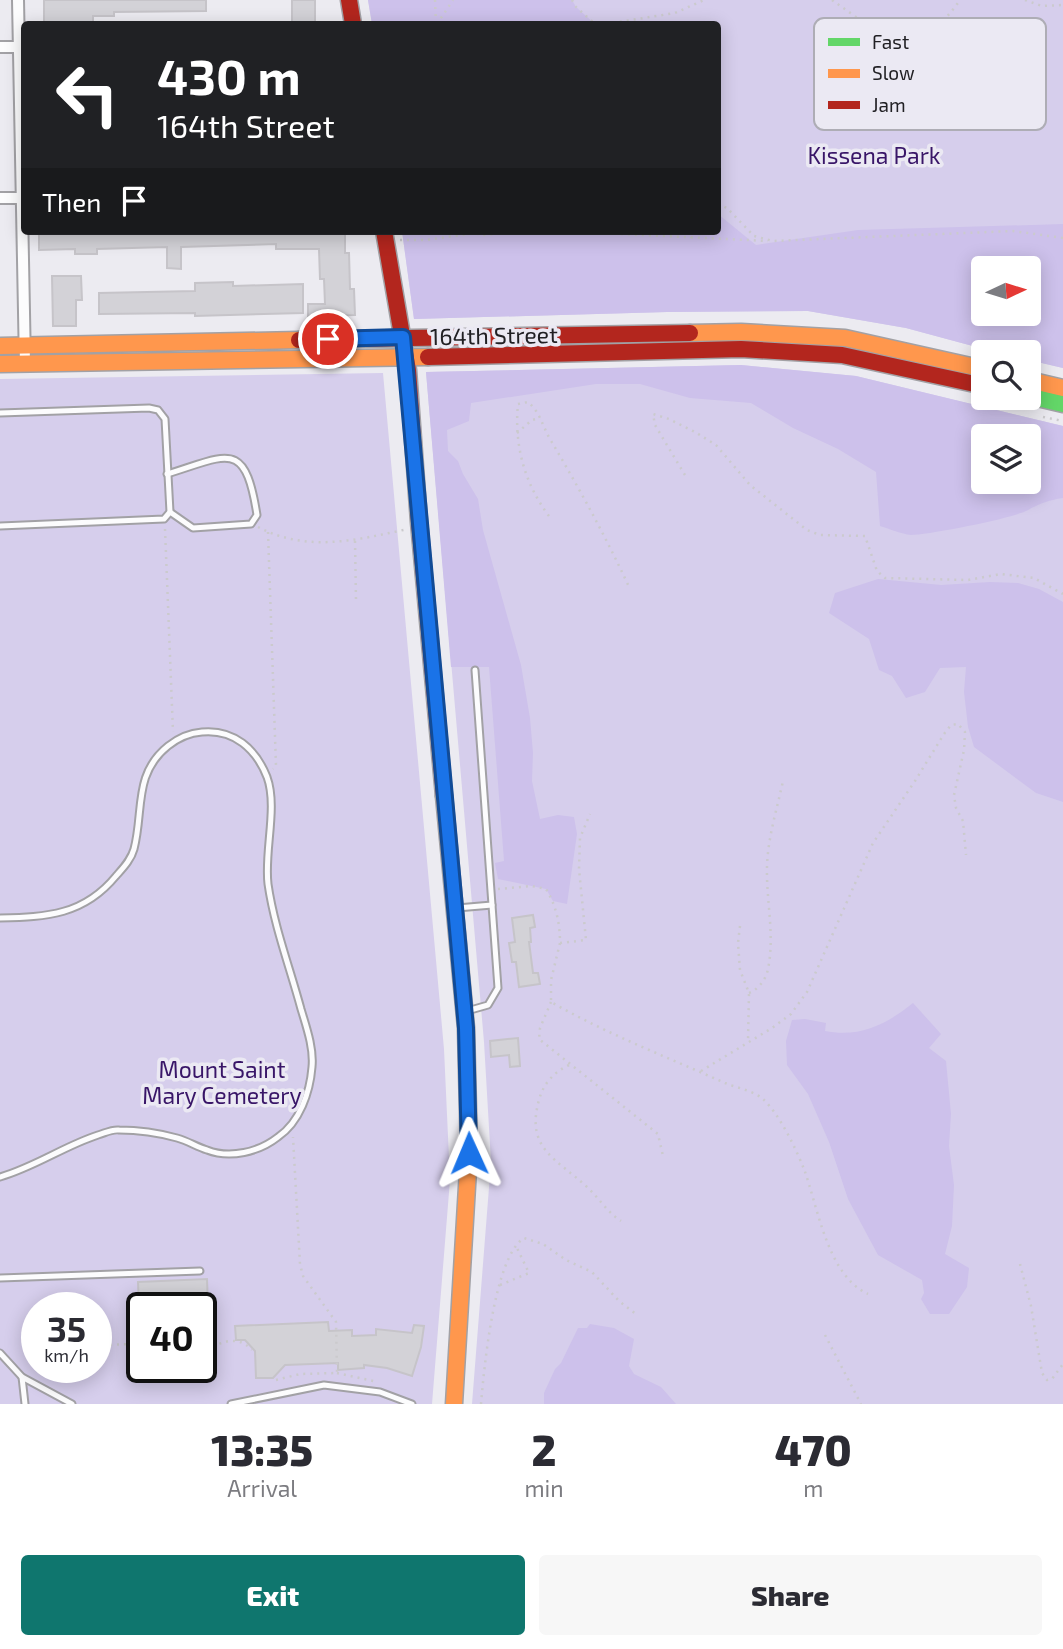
<!DOCTYPE html>
<style>
:root{--surface:#fff;--page:#f7f7f7;--text:#2b2b33;--muted:#7c7c81;--accent:#0f766e}
body{margin:0;font-family:"Exo 2",sans-serif;background:var(--page);color:var(--text);height:100vh;display:flex;flex-direction:column;font-size:26px;white-space:nowrap}
*{box-sizing:border-box;margin:0}
p{font-size:23px;color:var(--muted)}
.icon{flex:none;width:38px;height:38px;fill:none;stroke:currentColor;stroke-width:2;stroke-linecap:round;stroke-linejoin:round}
.map{position:relative;height:1404px;overflow:hidden}
.sheet{display:flex;flex-direction:column;background:var(--surface);flex:1}
.sheet>*{flex:none}
.top-card{position:absolute;left:21px;top:21px;width:700px;height:214px;border-radius:7px;box-shadow:0 4px 18px #0003;background:#202124;color:#fff;overflow:hidden}
.needle{width:46px;rotate:86deg}
.controls{position:absolute;left:971px;top:256px;display:grid;gap:14px}
.controls a{display:grid;place-items:center;width:70px;height:70px;border-radius:7px;background:var(--surface);box-shadow:0 4px 18px #0003;font-size:35px}
.speed{position:absolute;left:21px;top:1292px;display:flex;gap:14px;font-size:35px;font-weight:700;text-align:center}
.speed>*{display:grid;place-content:center;width:91px;height:91px;border-radius:50%;background:var(--surface);box-shadow:0 4px 18px #0003;line-height:1}
.speed small{font-size:18px;font-weight:400}
.speed .limit{border:4px solid #111;border-radius:10px;background:#fff;color:#111}
.pin{position:absolute;display:grid;place-items:center;width:60px;height:60px;color:#fff;margin:-30px;border:4px solid #fff;border-radius:50%;box-shadow:0 2px 7px #0007}
.me{position:absolute;width:77px;margin:-38px;rotate:359deg;stroke-linejoin:round;filter:drop-shadow(0 0 5px #0008)}
.turn{display:flex;align-items:center;gap:24px;height:147px;padding:0 21px;font-size:32px}
.turn .icon{width:91px;height:91px;stroke-width:2.5}
.turn b{display:block;font-size:49px;line-height:60px}
.then{display:flex;align-items:center;height:66px;padding:0 21px;background:#0003;gap:14px;font-size:26px}
.eta{display:flex;justify-content:space-evenly;align-items:center;height:119px;text-align:center}
.eta b{font-size:42px;font-weight:800;line-height:49px}
.action{display:flex;gap:14px;margin-top:auto;padding:14px 21px}
.action a{flex:1;height:80px;border-radius:7px;background:var(--accent);color:#fff;font-size:28px;font-weight:800;line-height:80px;text-align:center}
.action a+a{background:var(--page);color:var(--text)}
.map>svg:first-child{display:block}
.green{fill:#d6ceec;fill-rule:evenodd}
.forest{fill:#cdc1eb;fill-rule:evenodd}
.building{fill:#d3d2d7;stroke:#c6c4c9;stroke-width:2}
.lines{fill:none;stroke-linecap:round;stroke-linejoin:round}
.lane-casing{stroke:#a2a1a5;stroke-width:9}
.street-casing{stroke:#a2a1a5;stroke-width:14}
.fast-casing{stroke:#a2a1a5;stroke-width:19}
.slow-casing{stroke:#a2a1a5;stroke-width:19}
.jam-casing{stroke:#a2a1a5;stroke-width:19}
.path{stroke:#cbcacd;stroke-width:2.5;stroke-dasharray:2 5;stroke-linecap:butt}
.lane{stroke:#fcfcfd;stroke-width:5}
.street{stroke:#fcfcfd;stroke-width:10}
.fast{stroke:#63d668;stroke-width:16}
.slow{stroke:#ff974d;stroke-width:16}
.jam{stroke:#b3261e;stroke-width:16}
.route-casing{stroke:#114b97;stroke-width:18}
.route{stroke:#1a73e8;stroke-width:12}
.labels{text-anchor:middle;stroke-width:7;stroke-linejoin:round;paint-order:stroke}
.park-label{font-size:23px;fill:#391668;stroke:#ebe9f3}
.street-label{font-size:23px;fill:#212024;stroke:#ebe9f3}
.key{fill:#ebe9f3;stroke:#aeadb5;stroke-width:2}
.key-label{font-size:19px;fill:#212024}
</style>
<div class="map">
<svg width="1063" height="1404" viewBox="0 0 1063 1404">
<rect width="100%" height="100%" fill="#ecebf1"/>
<g class="green">
<path d="M368 0H1063V368L1029 360V352H995L906 328 808 311 667 312 414 319 402 231H718V24H372ZM984 268H1029V313H984Z"/>
<path d="M741 365 856 376 1063 426V1404H472L491 1162 484 1042 426 372ZM984 436H1029V481H984Z"/>
<path d="M383 373 444 1049 450 1180 432 1404H0V379ZM37 1307H96V1367H37ZM142 1307H201V1367H142Z"/>
</g>
<g class="forest">
<path d="M368 0H572L576 7 595 24H372Z"/>
<path d="M718 214 756 245 858 230 1063 224V368L1029 360V352H995L906 328 808 311 667 312 414 319 402 231H718ZM984 268H1029V313H984Z"/>
<path d="M741 365 856 376 1063 426V498C1049 500 1039 504 1028 510 1015 518 928 535 911 535 901 534 890 529 880 526L876 472 838 449 793 428 751 403 690 398 640 384H596L471 403 469 421 447 430 448 451 458 461 463 474 478 499 483 530 521 665 530 718 533 753 532 781 540 819 558 815 574 817 577 834 567 904 553 901 546 889 498 879 495 863 504 861 489 667H451L426 372ZM984 436H1029V481H984Z"/>
<path d="M878 579 941 585 990 582 1018 583 1039 589 1063 602V802L1036 793 974 747 968 727 964 692 966 667 940 668 925 692 906 698 892 676 879 670 869 639 829 613 835 593Z"/>
<path d="M913 1003 941 1034 929 1048 946 1061 951 1114 949 1146 954 1185 952 1226 945 1254 969 1268 967 1287 949 1314H930L921 1299 924 1293 922 1280 878 1255 848 1199 829 1142 808 1094 787 1065 786 1041 792 1020 805 1019 826 1023 825 1031C860 1038 887 1024 913 1003Z"/>
<path d="M590 1324 614 1328 634 1339 629 1366 634 1374 661 1387 676 1404H544V1393L555 1369 561 1363 578 1328H587Z"/>
</g>
<g class="building">
<path d="M44 0H206V11L114 12V16H93V24H44Z"/>
<rect x="292" y="0" width="23" height="24"/>
<path d="M39 231H345V253H349L350 289H354L355 315 308 316V304H325L324 279H320L319 249H276V244L181 247V269L167 268V247L97 249V254H75V249L39 250Z"/>
<path d="M52 276H81L82 300H76V326H53Z"/>
<path d="M233 282V286L303 284V313L195 316V313L99 314V293L195 291V283Z"/>
<path d="M533 915 535 927 530 928 531 942H529L533 973H538L540 984 519 987 516 962H512L509 943 515 942 512 918Z"/>
<path d="M518 1038 520 1066 510 1067 509 1055 491 1057 490 1041Z"/>
<path d="M207 1279 208 1307H139L138 1282Z"/>
<path d="M328 1322 329 1331 352 1330V1336L376 1335V1329L412 1333 414 1325 424 1326 421 1347 412 1376 387 1368 364 1365V1368L338 1370V1363L285 1365 273 1378H256L255 1351 245 1340H236L235 1326Z"/>
</g>
<g class="lines">
<defs>
<g id="lane">
<path d="M0 413 149 408 158 410 165 419 170 512 164 519 0 526"/>
<path d="M167 474C229 455 245 439 257 515L251 524 193 528 170 512"/>
<path d="M457 908 492 905"/>
<path d="M0 918C47 917 84 915 116 876 123 868 131 860 134 849 144 811 133 774 168 746 178 738 189 733 202 732 234 729 256 749 267 777 278 807 264 851 268 884 274 926 290 968 301 1009 306 1026 314 1048 312 1067 310 1092 300 1122 278 1137 259 1152 230 1159 207 1150 197 1147 188 1141 177 1138 159 1133 138 1130 119 1130 112 1129 105 1133 98 1135 64 1146 35 1167 0 1177"/>
<path d="M467 1011 488 1005 498 988 475 670"/>
<path d="M0 1278 200 1271"/>
<path d="M0 1353 22 1377 72 1404"/>
<path d="M22 1377 25 1404"/>
<path d="M231 1404 324 1385 380 1392 412 1404"/>
</g>
<g id="street">
<path d="M18 0 25 364"/>
<path d="M0 47H24"/>
<path d="M0 198H24"/>
</g>
<path id="fast" d="M1029 396 1063 404"/>
<g id="slow">
<path d="M690 333 741 332 845 338 984 369"/>
<path d="M0 346 299 340"/>
<path d="M0 364 428 357"/>
<path d="M1029 380 1063 388"/>
<path d="M444 796 466 1028 469 1153 454 1404"/>
</g>
<g id="jam">
<path d="M349 0 353 24"/>
<path d="M384 231 408 370 419 522 444 796"/>
<path d="M299 340 690 333"/>
<path d="M428 357 741 349 842 355 984 386"/>
</g>
</defs>
<use href="#lane" class="lane-casing"/>
<use href="#street" class="street-casing"/>
<use href="#fast" class="fast-casing"/>
<use href="#slow" class="slow-casing"/>
<use href="#jam" class="jam-casing"/>
<g class="path">
<path d="M435 0 436 24"/>
<path d="M572 0 576 7 595 24"/>
<path d="M832 0 866 24 877 51"/>
<path d="M1025 0 1042 6 1063 5"/>
<path d="M437 24 453 0"/>
<path d="M606 24 675 13 704 0"/>
<path d="M898 53C906 38 923 36 936 26 946 19 953 10 960 0"/>
<path d="M718 204 727 208 754 236 773 241 1013 231 1063 238"/>
<path d="M558 231 768 241"/>
<path d="M687 231 691 238"/>
<path d="M400 240H427L474 233 483 235 527 231"/>
<path d="M1043 417 1063 421"/>
<path d="M517 433 532 420 540 418"/>
<path d="M685 475 655 425 653 414 669 419 695 432 716 445 750 485 807 530 820 535 865 536 877 571 885 578 968 580 1001 574 1034 578 1063 594"/>
<path d="M549 516C524 483 514 444 518 404L528 402C540 412 542 425 550 439 579 488 606 537 630 589"/>
<path d="M258 527C308 553 356 540 408 529"/>
<path d="M165 529 173 732"/>
<path d="M268 532 276 766 273 769"/>
<path d="M355 541 356 600"/>
<path d="M498 889 532 886 546 889C556 905 560 923 560 943L586 940 579 869 580 838 590 814"/>
<path d="M740 926 738 943 740 970 749 993 748 1042"/>
<path d="M560 943 551 980V1002C607 1034 667 1057 725 1083 737 1088 755 1091 764 1100 781 1117 795 1147 804 1169 818 1207 827 1275 868 1294"/>
<path d="M749 993C759 989 766 979 768 969 775 935 766 900 767 866 768 837 777 809 783 781"/>
<path d="M551 1002 540 1028 539 1039 658 1134 663 1156"/>
<path d="M569 1065C554 1072 543 1084 539 1100 525 1149 557 1159 587 1187 599 1198 607 1212 621 1221"/>
<path d="M701 1071 772 1028 791 1014 807 992 873 843 915 781 944 734 951 725 958 724 965 732 964 750 954 795 956 808 963 821 966 855"/>
<path d="M1020 1264 1031 1306 1042 1373 1047 1380 1052 1379 1063 1364"/>
<path d="M500 1285 529 1273 516 1246"/>
<path d="M825 1335 861 1404"/>
<path d="M103 1345 130 1344 142 1349"/>
<path d="M201 1354C218 1343 236 1333 252 1350"/>
<path d="M337 1373 378 1382"/>
<path d="M276 1380 300 1374 337 1373 336 1322 303 1276 300 1264 293 1137"/>
<path d="M481 1404C484 1369 494 1257 524 1238L543 1244 566 1260 592 1272 619 1301 636 1314"/>
</g>
<use href="#lane" class="lane"/>
<use href="#street" class="street"/>
<use href="#fast" class="fast"/>
<use href="#slow" class="slow"/>
<use href="#jam" class="jam"/>
</g>
<g class="lines">
<defs>
<path id="route" d="M328 339 403 337 466 1028 469 1153"/>
</defs>
<use href="#route" class="route-casing"/>
<use href="#route" class="route"/>
</g>
<g class="labels">
<g class="park-label">
<text x="874" y="164">Kissena Park</text>
<text x="222" y="1078">Mount Saint<tspan x="222" dy="26">Mary Cemetery</tspan></text>
</g>
<g class="street-label">
<text transform="translate(494 336) rotate(-1)" y="8">164th Street</text>
</g>
</g>
<rect x="814" y="18" width="232" height="112" rx="10" class="key"/>
<rect x="828" y="38" width="32" height="8" fill="#63d668"/>
<rect x="828" y="69" width="32" height="9" fill="#ff974d"/>
<rect x="828" y="101" width="32" height="8" fill="#b3261e"/>
<g class="key-label">
<text x="872" y="49">Fast</text>
<text x="872" y="80">Slow</text>
<text x="872" y="112">Jam</text>
</g>
</svg>
<div class="controls">
<a><svg class="needle" viewBox="-14 -14 28 28"><path d="M0-13l5 13h-10z" fill="#e53935"/><path d="M0 13l5-13h-10z" fill="#7c7c81"/></svg></a>
<a><svg class="icon" aria-label="search" viewBox="0 0 24 24"><circle cx="10" cy="10" r="6"/><path d="M15 15l6 6"/></svg></a>
<a><svg class="icon" aria-label="layers" viewBox="0 0 24 24"><path d="M12 4l9 5-9 5-9-5zM3 14l9 5 9-5"/></svg></a>
</div>
<div class="speed"><div>35<small>km/h</small></div><div class="limit">40</div></div>
<div class="pin" style="left:328px;top:339px;background:#d93025"><svg class="icon" aria-label="arrive" viewBox="0 0 24 24"><path d="M6 21V4h12l-3 4 3 4H6"/></svg></div>
<svg class="me" style="left:469px;top:1153px" viewBox="-20 -20 40 40"><path d="M0-17L14 15 0 8-14 15z" fill="#1a73e8" stroke="#fff" stroke-width="4"/></svg>
<div class="top-card">
<div class="turn"><svg class="icon" aria-label="left" viewBox="0 0 24 24"><path d="M17 20v-9H6M10 6l-5 5 5 5"/></svg><div><b>430 m</b>164th Street</div></div>
<div class="then">Then<svg class="icon" aria-label="arrive" viewBox="0 0 24 24"><path d="M6 21V4h12l-3 4 3 4H6"/></svg></div>
</div>
</div>
<section class="sheet">
<div class="eta">
<div><b>13:35</b><p>Arrival</p></div>
<div><b>2</b><p>min</p></div>
<div><b>470</b><p>m</p></div>
</div>
<div class="action"><a>Exit</a><a>Share</a></div>
</section>
